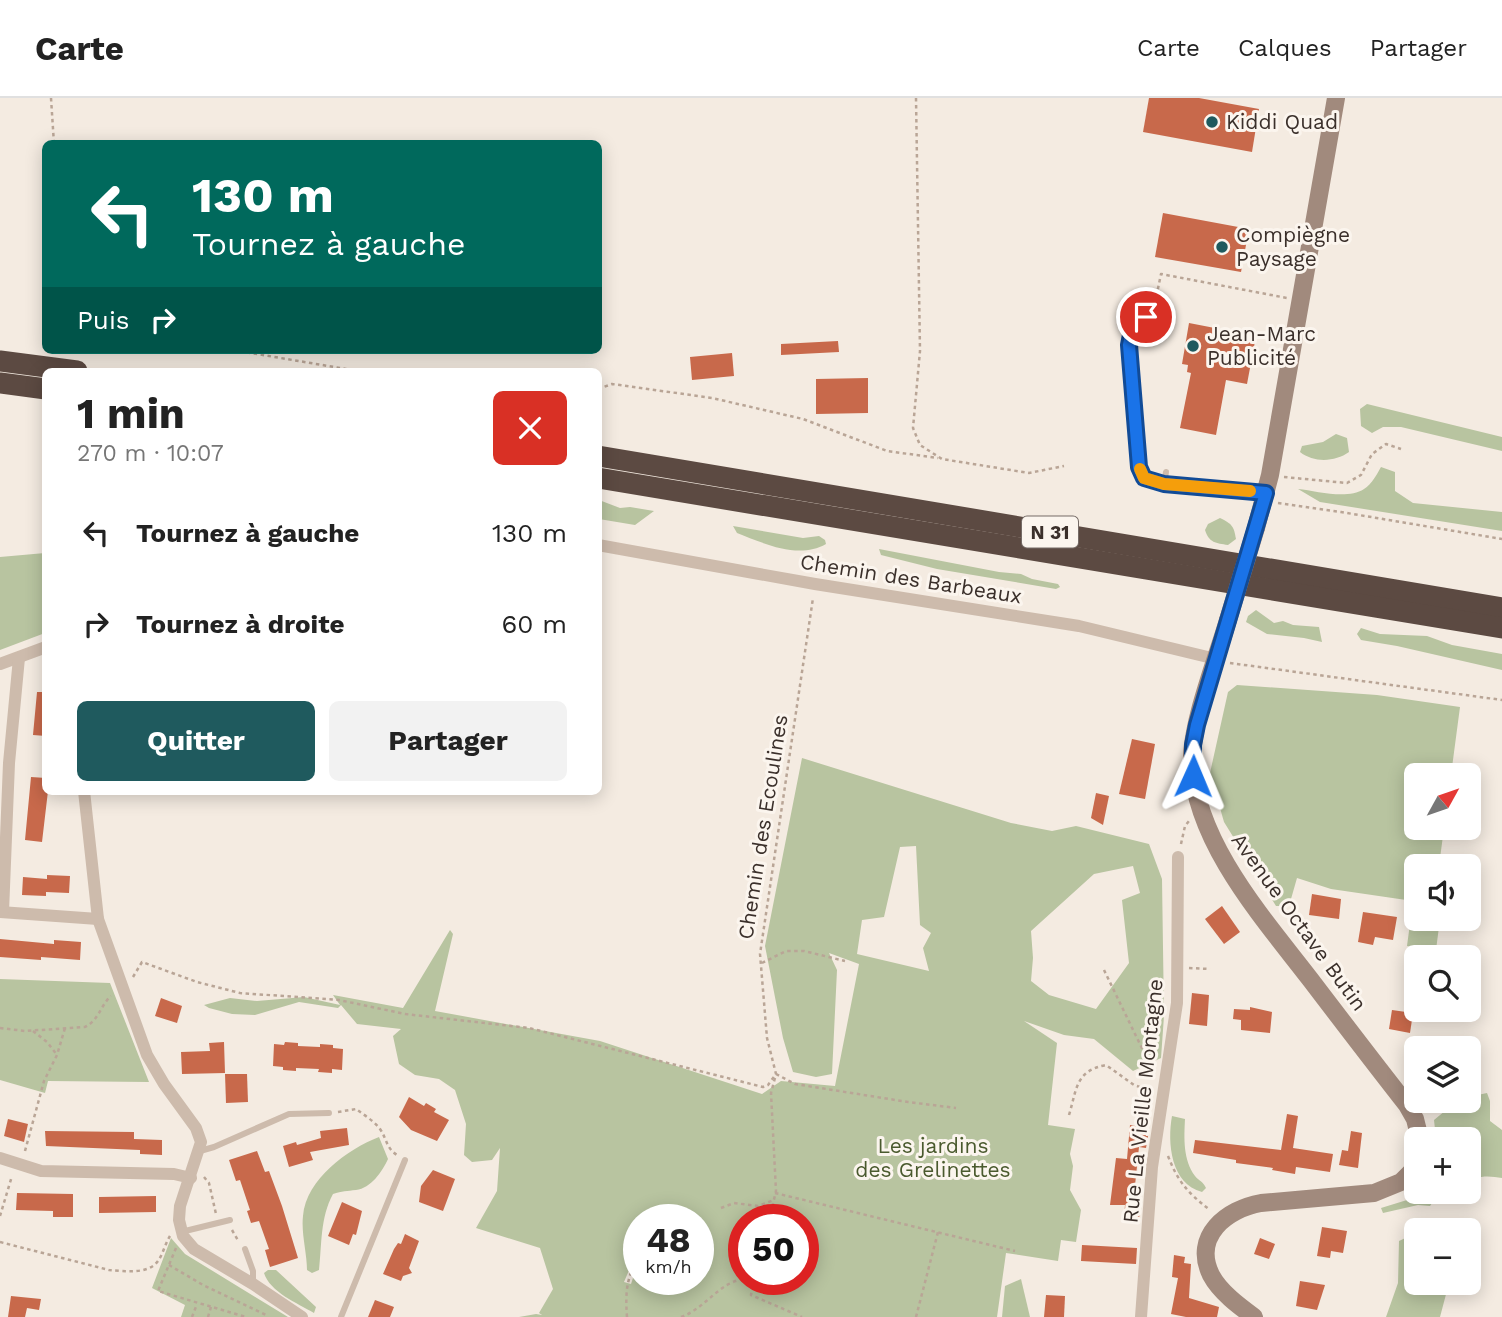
<!DOCTYPE html>
<html lang="fr">
<meta charset="utf-8">
<style>
:root{--surface:#fff;--page:#f2f2f2;--text:#222;--muted:#767676;--line:#e0e0e0;--accent:#1f5a5e}
body{margin:0;font-family:"Work Sans",sans-serif;background:var(--page);color:var(--text);height:100vh;display:flex;flex-direction:column;font-size:26px;white-space:nowrap}
*{box-sizing:border-box;margin:0}
p{font-size:23px;color:var(--muted)}
.icon{flex:none;width:38px;height:38px;fill:none;stroke:currentColor;stroke-width:2;stroke-linecap:round;stroke-linejoin:round}
.map{position:relative;flex:1;overflow:hidden}
.drawer{position:absolute;left:42px;top:270px;width:560px;height:427px;display:flex;flex-direction:column;background:var(--surface);border-radius:10px;box-shadow:0 4px 18px #0003}
.drawer>*{flex:none}
.top-card{position:absolute;left:42px;top:42px;width:560px;height:214px;border-radius:10px;box-shadow:0 4px 18px #0003;background:#00695c;color:#fff;overflow:hidden}
.needle{width:46px;rotate:50deg}
.tools{position:absolute;left:1404px;top:665px;display:grid;gap:14px}
.tools a{display:grid;place-items:center;width:77px;height:77px;border-radius:10px;background:var(--surface);box-shadow:0 4px 18px #0003;font-size:35px}
.speed{position:absolute;left:623px;top:1106px;display:flex;gap:14px;font-size:35px;font-weight:700;text-align:center}
.speed>*{display:grid;place-content:center;width:91px;height:91px;border-radius:50%;background:var(--surface);box-shadow:0 4px 18px #0003;line-height:1}
.speed small{font-size:18px;font-weight:400}
.speed .limit{border:10px solid #d22;background:#fff;color:#111}
.pin{position:absolute;display:grid;place-items:center;width:60px;height:60px;color:#fff;margin:-30px;border:4px solid #fff;border-radius:50%;box-shadow:0 2px 7px #0007}
.me{position:absolute;width:77px;margin:-38px;rotate:1deg;stroke-linejoin:round;filter:drop-shadow(0 0 5px #0008)}
.turn{display:flex;align-items:center;gap:24px;height:147px;padding:0 35px;font-size:32px}
.turn .icon{width:91px;height:91px;stroke-width:2.5}
.turn b{display:block;font-size:49px;line-height:60px}
.then{display:flex;align-items:center;height:66px;padding:0 35px;background:#0003;gap:14px;font-size:26px}
.round{display:grid;place-items:center;flex:none;width:74px;height:74px;border-radius:10px;background:var(--page)}
.headline{display:flex;align-items:center;justify-content:space-between;height:119px;padding:0 35px}
h1{font-size:42px;font-weight:700;line-height:52px}
.primary-button{display:flex;gap:14px;margin-top:auto;padding:14px 35px}
.primary-button a{flex:1;height:80px;border-radius:10px;background:var(--accent);color:#fff;font-size:28px;font-weight:700;line-height:80px;text-align:center}
.primary-button a+a{background:var(--page);color:var(--text)}
ul{padding:0;list-style:none}
li{display:flex;align-items:center;gap:21px;height:91px;padding:0 35px}
li div{flex:1}
li b{display:block;font-size:26px}
li em{font-style:normal}
header{display:flex;align-items:center;gap:42px;box-sizing:border-box;height:98px;padding:0 35px;background:var(--surface);border-bottom:2px solid var(--line)}
header strong{font-size:33px}
nav{display:flex;gap:38px;margin-inline-start:auto;font-size:24px}
.map>svg:first-child{display:block}
.green{fill:#b8c4a0;fill-rule:evenodd}
.building{fill:#c8694b}
.lines{fill:none;stroke-linecap:round;stroke-linejoin:round}
.path{stroke:#b9a596;stroke-width:2.5;stroke-dasharray:3.5 3.5;stroke-linecap:butt}
.lane{stroke:#cdbbac;stroke-width:6}
.street{stroke:#cdbbac;stroke-width:12}
.secondary{stroke:#a18a7d;stroke-width:18}
.highway{stroke:#5c4a42;stroke-width:21}
.secondary-bridge{stroke:#a18a7d;stroke-width:18}
.route-casing{stroke:#114b97;stroke-width:18}
.route{stroke:#1a73e8;stroke-width:12}
.slow{stroke:#f59e0b;stroke-width:12}
.poi-dot{fill:#1f5a5e;stroke:#fbf5ee;stroke-width:2.5}
.labels{text-anchor:middle;stroke-width:6;stroke-linejoin:round;paint-order:stroke}
.shield{fill:#fbf5ee;stroke:#756b66;stroke-width:2}
.shield-label{font-size:19px;font-weight:bold;fill:#3b302b}
.poi-label{font-size:21px;fill:#3b302b;stroke:#fbf5ee;text-anchor:start}
.street-label{font-size:21px;fill:#3b302b;stroke:#fbf5ee}
.park-label{font-size:21px;fill:#4a5a2e;stroke:#fbf5ee}
</style>
<header>
<strong>Carte</strong>
<nav><a>Carte</a><a>Calques</a><a>Partager</a></nav>
</header>
<div class="map">
<svg width="1502" height="1219" viewBox="0 0 1502 1219">
<rect width="100%" height="100%" fill="#f4ebe1"/>
<g class="green">
<path d="M1367 306 1502 339V353L1401 329H1383L1372 335 1361 328 1360 311Z"/>
<path d="M1336 336 1347 340 1349 354C1335 364 1314 365 1300 354L1302 348 1323 344Z"/>
<path d="M1381 369 1395 374V393L1413 405 1502 414V433L1320 404 1298 391C1317 393 1347 402 1364 391 1372 386 1377 376 1381 369Z"/>
<path d="M599 402 620 410 630 409 654 413 635 427 599 421Z"/>
<path d="M1220 420C1232 426 1234 428 1236 441L1228 447C1216 445 1209 445 1205 432L1208 426Z"/>
<path d="M733 428 803 440 819 438 825 442 826 446C798 462 763 445 737 435Z"/>
<path d="M879 451 999 474 1021 476 1032 481 1058 486 1060 489 1056 491 937 471 881 457Z"/>
<path d="M45 455V535L0 552V459Z"/>
<path d="M1256 512 1274 525 1283 523 1293 527 1319 529 1322 544 1304 540 1267 536 1246 524 1248 518Z"/>
<path d="M1361 530 1380 536 1427 538 1452 547 1502 556V572L1397 548 1361 542 1357 536Z"/>
<path d="M1237 587 1377 597 1460 609 1451 677H1416V730H1444L1439 768H1416V821H1440L1436 852 1407 848 1413 803 1331 791 1297 780 1289 808H1276L1224 724 1210 675 1228 594Z"/>
<path d="M802 660 1011 725 1052 733 1076 728 1149 746 1162 781 1164 918 1161 960 1133 973 1094 941 1064 937 1024 923 1057 945 1048 1027 1075 1031 1070 1056 1073 1068 1070 1092 1081 1112 1076 1144 1061 1142 1058 1163 1006 1155 997 1219H519L536 1216 542 1217 539 1215 553 1191 540 1150 476 1130 497 1093 500 1050 492 1062 472 1064 464 1057 466 1026 455 992 439 981 415 977 399 966 393 938 401 931 357 926 341 907 338 910 299 904 255 917 232 916 209 910 204 907 230 900 257 903 304 899 340 907 333 897 403 910 450 832 453 836 435 913 600 943 762 996 781 983 835 988 859 866 829 855 837 872 832 976 816 979 793 974 783 940 765 848ZM916 748 920 827 931 835 923 850 929 873 857 856 862 822 884 819 900 749ZM1133 768 1140 795 1122 802 1129 865 1096 911 1049 897 1031 883 1033 860 1031 833 1094 776ZM639 1122H698V1181H639V1162L631 1186 624 1184 639 1149ZM744 1122H803V1181H744Z"/>
<path d="M0 881 110 885 149 984 48 983 45 995 0 982Z"/>
<path d="M1487 995 1490 1003V1023L1502 1032V1080C1489 1078 1474 1076 1468 1089V1041H1436L1434 1022 1457 1003H1468V999Z"/>
<path d="M1172 1018 1185 1021C1184 1040 1183 1062 1195 1078 1199 1083 1203 1083 1206 1090L1202 1094C1171 1086 1167 1045 1172 1018Z"/>
<path d="M379 1039 388 1061C382 1074 371 1090 356 1092 347 1093 342 1093 333 1096 320 1120 322 1146 319 1172L312 1175 307 1172C307 1155 301 1135 303 1118 306 1081 348 1051 379 1039Z"/>
<path d="M1416 1093 1440 1094 1430 1108 1418 1107 1383 1115 1381 1110 1407 1102Z"/>
<path d="M1416 1135V1185H1449L1440 1219H1386L1398 1185 1399 1143Z"/>
<path d="M171 1140 185 1156 288 1219H181L185 1207 152 1190Z"/>
<path d="M268 1172H276L316 1209 314 1215C297 1205 270 1194 264 1175Z"/>
<path d="M1021 1181 1030 1219H1002L1005 1188Z"/>
</g>
<g class="building">
<path d="M1149 0H1199L1259 11 1252 54 1143 34Z"/>
<path d="M1163 115 1249 131 1241 174 1155 159Z"/>
<path d="M1189 225 1256 238 1247 286 1226 282 1216 337 1180 330 1191 275 1187 274 1188 267 1182 266Z"/>
<path d="M838 243 839 254 781 257V246Z"/>
<path d="M732 255 734 278 692 282 690 259Z"/>
<path d="M868 280V315L816 316V281Z"/>
<path d="M37 594H46V638L33 637Z"/>
<path d="M1132 641 1155 646 1145 701 1119 696Z"/>
<path d="M31 679 46 680V693H48L42 744 25 742Z"/>
<path d="M1096 695 1109 698 1103 727 1091 720Z"/>
<path d="M47 777 70 778 69 795 46 794V798L22 797 23 779 47 781Z"/>
<path d="M1312 796 1341 801 1339 821 1309 817Z"/>
<path d="M1222 808 1240 834 1224 846 1205 821Z"/>
<path d="M1363 814 1397 819 1393 842 1375 839 1373 847 1358 844Z"/>
<path d="M0 841 54 846V842L81 844 80 862 41 859V862L0 859Z"/>
<path d="M1192 895 1209 897 1207 928 1189 926Z"/>
<path d="M161 900 182 908 177 925 155 918Z"/>
<path d="M1250 909 1272 914 1270 935 1241 932V922L1233 921 1234 911 1250 912Z"/>
<path d="M1392 912 1413 915 1410 935 1389 931Z"/>
<path d="M224 944 225 975 182 976 181 954 210 953 209 945Z"/>
<path d="M285 944 298 945V948L320 949V946L333 947V950L343 951 342 972 332 971V975L318 974 319 971 296 970V973L283 972V969L273 968 274 946 284 947Z"/>
<path d="M225 976H247L248 1004 226 1005Z"/>
<path d="M409 999 424 1008 426 1005 436 1011 434 1014 449 1022 437 1043 411 1032 399 1019Z"/>
<path d="M1287 1016 1298 1018 1293 1050 1333 1056 1330 1074 1296 1069 1295 1076 1272 1072 1273 1070 1236 1065V1062L1193 1055 1195 1042 1281 1052Z"/>
<path d="M8 1021 28 1026 24 1044 4 1038Z"/>
<path d="M1130 1027 1146 1030V1038H1148L1146 1050 1139 1049 1134 1097H1141L1139 1122 1124 1120 1125 1107H1110L1116 1060 1127 1061Z"/>
<path d="M347 1030 349 1047 310 1054 313 1062 289 1069 283 1048 296 1044 297 1047 321 1040 320 1033Z"/>
<path d="M45 1033 134 1034V1041L162 1042V1057L140 1056V1052L46 1048Z"/>
<path d="M1351 1033 1362 1035 1358 1070 1339 1067 1342 1052 1348 1053Z"/>
<path d="M257 1053 265 1074 269 1073 282 1108 298 1160 270 1169 265 1152 269 1151 259 1123 251 1125 247 1113 250 1112 240 1082 236 1083 229 1062Z"/>
<path d="M433 1072 455 1081 443 1113 419 1104 421 1088Z"/>
<path d="M17 1095 73 1096V1119H53V1113L16 1112Z"/>
<path d="M156 1098V1114L99 1115V1099Z"/>
<path d="M342 1104 362 1113 356 1137 353 1136 349 1147 328 1138Z"/>
<path d="M1322 1129 1347 1133 1343 1155 1331 1153 1330 1160 1317 1158Z"/>
<path d="M405 1136 419 1143 409 1170 412 1175 403 1178 401 1183 383 1176 394 1151 398 1145 401 1146Z"/>
<path d="M1260 1140 1275 1146 1269 1161 1254 1156Z"/>
<path d="M1082 1147 1137 1150 1136 1166 1081 1163Z"/>
<path d="M1174 1157 1185 1159 1184 1165 1191 1166 1189 1200 1219 1209 1217 1219H1186L1171 1216 1178 1180 1172 1179Z"/>
<path d="M1300 1183 1325 1187 1317 1212 1296 1208Z"/>
<path d="M1046 1197 1065 1198 1064 1219H1044Z"/>
<path d="M11 1198 41 1201 39 1212 27 1210 25 1219H8Z"/>
<path d="M375 1202 394 1209 390 1219H368Z"/>
</g>
<g class="lines">
<g class="path">
<path d="M51 0 54 46"/>
<path d="M916 0 920 253 913 330 920 347 942 361 1029 375 1064 368"/>
<path d="M1155 205 1161 176 1287 200"/>
<path d="M233 252 358 273"/>
<path d="M598 291 612 286 712 300 803 321 887 353 938 360"/>
<path d="M1284 379 1347 385 1361 377 1372 356 1386 346 1401 351"/>
<path d="M1278 405 1341 414 1502 441"/>
<path d="M1230 565 1502 602"/>
<path d="M1181 746 1185 728 1189 723"/>
<path d="M762 865 786 853H804L845 863"/>
<path d="M1189 870 1210 871"/>
<path d="M1104 872 1153 973"/>
<path d="M133 879 142 864 197 884 240 895 339 902 405 916 529 930 763 989 768 987 776 976"/>
<path d="M0 930 25 933 85 929C99 922 100 908 111 898"/>
<path d="M33 933 47 944 57 957"/>
<path d="M776 976 795 986 908 1004 956 1010"/>
<path d="M338 1014 356 1011C364 1017 374 1023 380 1031 387 1041 386 1050 397 1057"/>
<path d="M1069 1017C1077 991 1075 973 1106 967L1134 987 1149 992"/>
<path d="M25 1053 44 983 57 957 65 930"/>
<path d="M1168 1058C1178 1084 1188 1095 1210 1112"/>
<path d="M204 1079 209 1085 216 1116"/>
<path d="M775 1095 1015 1153"/>
<path d="M721 1110 734 1105 758 1108 774 1102"/>
<path d="M0 1118 12 1078"/>
<path d="M769 1122 776 1093 771 995 776 976 767 940 760 856 813 500"/>
<path d="M232 1132 239 1144"/>
<path d="M0 1144 109 1172C124 1173 148 1177 158 1163 163 1156 165 1146 170 1138"/>
<path d="M176 1150 158 1193 246 1219"/>
<path d="M169 1167 203 1187 268 1218"/>
<path d="M754 1181 751 1197 802 1219"/>
<path d="M192 1219 197 1206"/>
<path d="M208 1219 211 1209"/>
<path d="M627 1219C625 1192 627 1180 639 1156"/>
<path d="M681 1219C705 1211 719 1184 744 1181"/>
<path d="M916 1219 938 1134"/>
</g>
<g class="lane">
<path d="M1166 213C1146 219 1134 226 1129 246L1139 369 1144 380 1164 386 1263 395"/>
<path d="M1164 386 1166 374"/>
<path d="M200 1053 214 1049 289 1016 329 1015"/>
<path d="M181 1134 230 1122"/>
<path d="M245 1151 253 1173V1184"/>
<path d="M341 1219 405 1062"/>
</g>
<g class="street">
<path d="M598 447 815 486 1079 528 1216 561"/>
<path d="M0 566 46 549"/>
<path d="M84 693 98 821 147 957 164 986 196 1030 201 1044 180 1108 179 1122 183 1138 194 1151 253 1186 302 1219"/>
<path d="M0 814 98 821"/>
<path d="M3 814 9 665 19 560"/>
<path d="M0 1060 41 1073 174 1076 191 1080"/>
<path d="M1141 1219 1152 1069 1177 905 1178 759"/>
</g>
<g class="secondary">
<path d="M1256 430 1270 377 1336 0"/>
<path d="M1228 522C1217 560 1190 628 1192 666 1196 745 1263 820 1310 881 1342 923 1374 965 1407 1007L1415 1021 1420 1041"/>
<path d="M1254 1219C1239 1208 1220 1194 1211 1177 1192 1138 1227 1111 1261 1105L1374 1095 1401 1084 1411 1074 1416 1065"/>
</g>
<g class="highway">
<path d="M0 263 77 273"/>
<path d="M0 285 46 291"/>
<path d="M598 358 1502 510"/>
<path d="M598 380 1502 530"/>
</g>
<path class="secondary-bridge" d="M1228 522 1256 430"/>
</g>
<g class="lines">
<defs>
<path id="route" d="M1146 219 1132 232 1129 247 1139 369 1144 380 1164 386 1266 395 1197 627 1193 647V678"/>
</defs>
<use href="#route" class="route-casing"/>
<use href="#route" class="route"/>
<path class="slow" d="M1140 371 1144 380 1164 386 1250 393"/>
</g>
<g class="poi-dot">
<circle cx="1212" cy="24" r="7"/>
<circle cx="1222" cy="149" r="7"/>
<circle cx="1193" cy="248" r="7"/>
</g>
<g class="labels">
<rect class="shield" x="1022" y="418.5" width="56" height="31" rx="5"/>
<g class="shield-label">
<text x="1050" y="441">N 31</text>
</g>
<g class="poi-label">
<text x="1226" y="31">Kiddi Quad</text>
<text x="1236" y="144">Compiègne<tspan x="1236" dy="24">Paysage</tspan></text>
<text x="1207" y="243">Jean-Marc<tspan x="1207" dy="24">Publicité</tspan></text>
</g>
<g class="street-label">
<text transform="translate(911 481) rotate(9)" y="7">Chemin des Barbeaux</text>
<text transform="translate(763 729) rotate(-81)" y="7">Chemin des Ecoulines</text>
<text transform="translate(1299 824) rotate(54)" y="7">Avenue Octave Butin</text>
<text transform="translate(1143 1003) rotate(-84)" y="7">Rue La Vieille Montagne</text>
</g>
<g class="park-label">
<text x="933" y="1055">Les jardins<tspan x="933" dy="24">des Grelinettes</tspan></text>
</g>
</g>
</svg>
<div class="tools">
<a><svg class="needle" viewBox="-14 -14 28 28"><path d="M0-13l5 13h-10z" fill="#e53935"/><path d="M0 13l5-13h-10z" fill="#767676"/></svg></a>
<a><svg class="icon" aria-label="sound" viewBox="0 0 24 24"><path d="M4 9h4l5-4v14l-5-4H4zM17 9q2 3 0 6"/></svg></a>
<a><svg class="icon" aria-label="search" viewBox="0 0 24 24"><circle cx="10" cy="10" r="6"/><path d="M15 15l6 6"/></svg></a>
<a><svg class="icon" aria-label="layers" viewBox="0 0 24 24"><path d="M12 4l9 5-9 5-9-5zM3 14l9 5 9-5"/></svg></a>
<a>+</a>
<a>−</a>
</div>
<div class="speed"><div>48<small>km/h</small></div><div class="limit">50</div></div>
<div class="pin" style="left:1146px;top:219px;background:#d93025"><svg class="icon" aria-label="arrive" viewBox="0 0 24 24"><path d="M6 21V4h12l-3 4 3 4H6"/></svg></div>
<svg class="me" style="left:1193px;top:678px" viewBox="-20 -20 40 40"><path d="M0-17L14 15 0 8-14 15z" fill="#1a73e8" stroke="#fff" stroke-width="4"/></svg>
<div class="top-card">
<div class="turn"><svg class="icon" aria-label="left" viewBox="0 0 24 24"><path d="M17 20v-9H6M10 6l-5 5 5 5"/></svg><div><b>130 m</b>Tournez à gauche</div></div>
<div class="then">Puis<svg class="icon" aria-label="right" viewBox="0 0 24 24"><path d="M7 20v-9h11M14 6l5 5-5 5"/></svg></div>
</div>
<section class="drawer">
<div class="headline"><div><h1>1 min</h1><p>270 m · 10:07</p></div><a class="round" style="background:#d93025;color:#fff"><svg class="icon" aria-label="close" viewBox="0 0 24 24"><path d="M6 6l12 12M18 6L6 18"/></svg></a></div>
<ul>
<li><svg class="icon" aria-label="left" viewBox="0 0 24 24"><path d="M17 20v-9H6M10 6l-5 5 5 5"/></svg><div><b>Tournez à gauche</b></div><em>130 m</em></li>
<li><svg class="icon" aria-label="right" viewBox="0 0 24 24"><path d="M7 20v-9h11M14 6l5 5-5 5"/></svg><div><b>Tournez à droite</b></div><em>60 m</em></li>
</ul>
<div class="primary-button"><a>Quitter</a><a>Partager</a></div>
</section>
</div>
